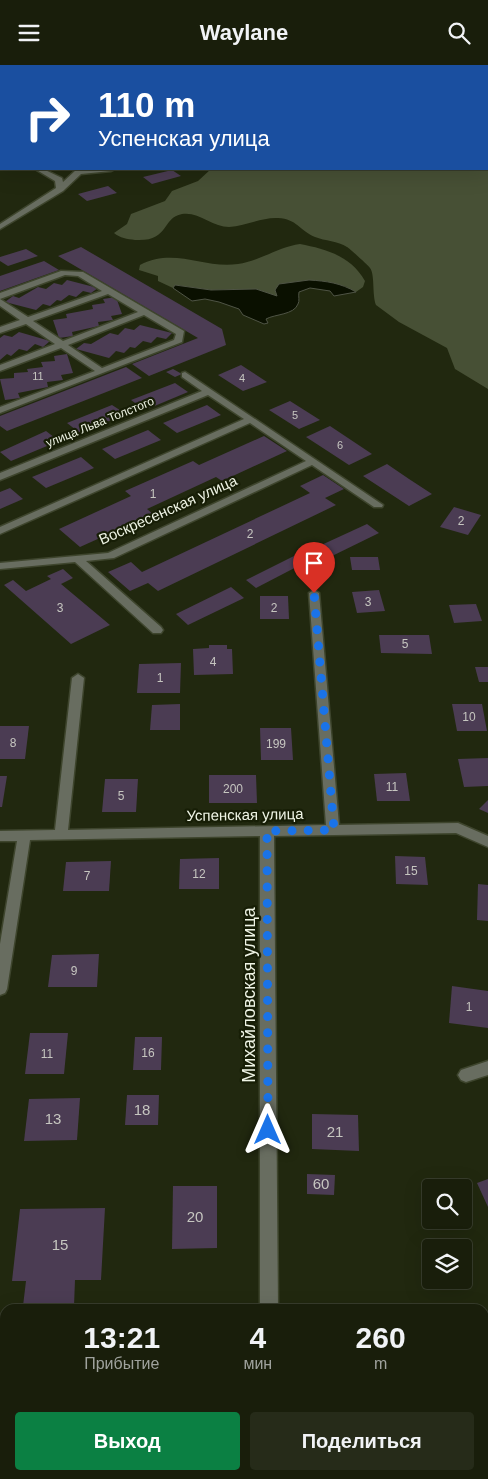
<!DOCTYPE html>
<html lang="ru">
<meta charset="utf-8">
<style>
:root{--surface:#191e0b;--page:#262b19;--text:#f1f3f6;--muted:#9fa29d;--line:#373c2c;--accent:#0b8043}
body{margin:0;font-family:Arial,sans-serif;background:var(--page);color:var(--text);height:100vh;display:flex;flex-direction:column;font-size:19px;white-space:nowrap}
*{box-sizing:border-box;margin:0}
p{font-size:16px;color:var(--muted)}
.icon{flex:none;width:28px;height:28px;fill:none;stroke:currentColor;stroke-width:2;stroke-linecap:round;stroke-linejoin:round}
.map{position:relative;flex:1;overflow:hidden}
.drawer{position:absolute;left:0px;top:1239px;width:489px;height:176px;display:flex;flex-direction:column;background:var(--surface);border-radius:15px 15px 0 0;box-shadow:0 5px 20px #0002,0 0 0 1px var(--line)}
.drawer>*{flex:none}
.banner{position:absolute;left:0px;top:0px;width:489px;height:105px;box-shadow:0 5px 20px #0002,0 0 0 1px var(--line);background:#1a4fa0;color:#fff;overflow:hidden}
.buttons{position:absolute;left:422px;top:1114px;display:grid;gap:10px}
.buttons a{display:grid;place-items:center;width:50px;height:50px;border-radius:5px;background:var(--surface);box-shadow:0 5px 20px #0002,0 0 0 1px var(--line);font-size:25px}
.pin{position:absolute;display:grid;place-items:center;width:42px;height:42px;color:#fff;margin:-51px -21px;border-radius:50% 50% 50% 0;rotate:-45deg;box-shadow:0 0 5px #0007}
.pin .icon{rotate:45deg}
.me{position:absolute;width:55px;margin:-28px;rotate:0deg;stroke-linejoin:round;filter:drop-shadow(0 0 4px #0008)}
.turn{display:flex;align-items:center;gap:18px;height:105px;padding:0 15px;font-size:22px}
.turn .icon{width:65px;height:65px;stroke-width:2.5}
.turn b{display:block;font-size:35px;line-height:42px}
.eta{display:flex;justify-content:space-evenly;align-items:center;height:85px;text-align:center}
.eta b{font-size:30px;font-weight:800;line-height:35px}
.primary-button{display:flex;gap:10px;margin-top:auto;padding:10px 15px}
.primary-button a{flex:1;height:58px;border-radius:5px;background:var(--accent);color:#fff;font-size:20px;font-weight:800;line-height:58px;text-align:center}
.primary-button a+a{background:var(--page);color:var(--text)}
header{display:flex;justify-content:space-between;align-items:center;height:65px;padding:0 15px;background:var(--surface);font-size:22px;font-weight:800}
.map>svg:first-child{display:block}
.forest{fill:#475035}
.water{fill:#0a1000;stroke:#4f5445}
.building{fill:#4b3c53}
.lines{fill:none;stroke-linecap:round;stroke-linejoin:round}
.minor-casing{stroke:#3e452d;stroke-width:3}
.minor{fill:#686d60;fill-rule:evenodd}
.route{stroke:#1a73e8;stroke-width:9;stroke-dasharray:0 16.2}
.labels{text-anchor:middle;stroke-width:4.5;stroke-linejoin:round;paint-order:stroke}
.far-number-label{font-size:11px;fill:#c6c6c0}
.far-street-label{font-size:12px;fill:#eff4e5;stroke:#171e06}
.number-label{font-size:12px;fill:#c6c6c0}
.street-label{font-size:15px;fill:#eff4e5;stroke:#171e06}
.near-number-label{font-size:15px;fill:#c6c6c0}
.near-street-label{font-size:18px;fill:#eff4e5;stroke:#171e06}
</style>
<header><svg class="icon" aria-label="menu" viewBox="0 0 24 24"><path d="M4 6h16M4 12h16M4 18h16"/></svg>Waylane<svg class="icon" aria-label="search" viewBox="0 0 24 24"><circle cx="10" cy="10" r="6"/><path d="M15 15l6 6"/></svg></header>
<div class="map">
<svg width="488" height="1414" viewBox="0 0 488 1414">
<rect width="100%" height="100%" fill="#21280f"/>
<g class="forest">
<path d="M202 0H488V6V1H193Z"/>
<path d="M488 69V324L455 304 447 283 399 257 376 240C372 230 375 209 370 203 369 201 349 183 347 182 338 176 325 176 315 172 299 165 297 154 278 153 262 152 246 161 229 162 213 162 198 146 182 149 161 153 170 177 135 175 127 174 120 173 114 168L127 159 131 149 165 136 172 126 198 116 211 104H488Z"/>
<path d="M300 179C326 184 351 191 365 216L363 222 356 227 345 221 279 219 278 232 256 224 211 225 176 220 173 223 158 216V211L139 205 140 200C175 182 203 204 238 199 260 196 278 182 300 179Z"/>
</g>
<path class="water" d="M309 215C326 216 341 218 356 227L334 231 330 226 310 223 299 227C298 231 300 236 298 239 294 250 275 249 266 254L268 258 264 259 243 250 239 244 219 237 205 234 192 236 173 223 175 220 211 225 256 224 277 231 275 225 279 219Z"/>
<g class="building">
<path d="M172 105 181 111 152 119 143 112Z"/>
<path d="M108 121 117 128 87 136 78 129Z"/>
<path d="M81 182 222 264 226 280 149 311 132 299 198 273 58 191Z"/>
<path d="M26 184 38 191 8 201 0 196V192Z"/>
<path d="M44 196 59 205 0 226V211Z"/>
<path d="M67 215 98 223 91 228 83 226 76 232 69 230 61 236 57 235 50 241 43 239 36 245 5 237 13 231 19 233 38 222 46 224 54 218 62 220Z"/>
<path d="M116 232 122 249 111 251 113 255 98 257 99 261 72 267 73 271 59 273 53 255 67 253 66 249 93 244 92 240 105 238 103 234Z"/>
<path d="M140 260 172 268 166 274 157 272 151 278 143 276 135 283 130 282 124 288 116 286 109 293 76 284 84 278 91 279 110 268 118 270 125 263 134 265Z"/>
<path d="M19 267 50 276 43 282 35 279 27 286 19 284 11 291 7 289 0 295V273L4 270 12 272Z"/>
<path d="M67 289 73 308 61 310 63 315 47 317 48 322 18 328 20 333 5 335 0 314 14 313V308L28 307 27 304 43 302 41 297 55 296 54 291Z"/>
<path d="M241 300 267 317 243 326 218 310Z"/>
<path d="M126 302 142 313 7 366 0 361V351Z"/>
<path d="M173 304 182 309 175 312 166 307Z"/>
<path d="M175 318 188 327 145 345 131 335Z"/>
<path d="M290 336 320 355 299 364 269 345Z"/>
<path d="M112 340 126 349 80 368 67 358Z"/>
<path d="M207 340 221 350 177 368 163 358Z"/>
<path d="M330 361 372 389 349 400 306 372Z"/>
<path d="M148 365 161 375 115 394 102 384Z"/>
<path d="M46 366 59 376 11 396 0 387Z"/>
<path d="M264 371 287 386 222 416 216 412 147 444 153 449 80 482 59 464 131 431 125 426 193 396 199 400Z"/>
<path d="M81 392 94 403 46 423 32 412Z"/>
<path d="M387 399 409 414 432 429 409 441 363 411Z"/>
<path d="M323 410 344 424 325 433 336 440 158 526 148 518 130 526 108 507 131 497 142 507 310 428 300 421Z"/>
<path d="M10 423 23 434 0 444V427Z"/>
<path d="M454 442 481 450 468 470 440 462Z"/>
<path d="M367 459 379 468 330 492 317 482Z"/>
<path d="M296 490 306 497 256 523 246 515Z"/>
<path d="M350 492H378L380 505H352Z"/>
<path d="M63 504 73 513 61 519 110 560 71 579 4 520 13 515 26 526 51 514 47 511Z"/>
<path d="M231 522 244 533 188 560 176 549Z"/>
<path d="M379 525 385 546 357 548 352 527Z"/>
<path d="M260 531H288L289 554H260Z"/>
<path d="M476 539 482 556 454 558 449 540Z"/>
<path d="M379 570H429L432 589 381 588Z"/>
<path d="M209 580H227V584H232L233 609 194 610 193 584 209 583Z"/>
<path d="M181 598 180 628H137L139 599Z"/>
<path d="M475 602H488V617H479Z"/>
<path d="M180 639V665H150L152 640Z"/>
<path d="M452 639H482L487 666H457Z"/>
<path d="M0 661H29L25 694H0Z"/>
<path d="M260 663H291L293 695H261Z"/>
<path d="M488 693V721L464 722 458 694Z"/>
<path d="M406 708 410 736H377L374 709Z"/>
<path d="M209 710H256L257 738H209Z"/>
<path d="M0 711H7L2 742H0Z"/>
<path d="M105 714H138L136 747H102Z"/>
<path d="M488 735V748L479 744Z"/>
<path d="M395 791 425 792 428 820 396 819Z"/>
<path d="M219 793V824H179L180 794Z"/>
<path d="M111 796 109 826H63L66 797Z"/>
<path d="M478 819 488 820V856L477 855Z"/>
<path d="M99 889 97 922H48L52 890Z"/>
<path d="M452 921 488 926V963L449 958Z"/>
<path d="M30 968H68L64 1009H25Z"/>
<path d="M135 972H162L161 1005H133Z"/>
<path d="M127 1030H159L158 1060H125Z"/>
<path d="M80 1033 77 1075 24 1076 29 1034Z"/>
<path d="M312 1049 358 1050 359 1086 312 1084Z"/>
<path d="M307 1109 335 1110 334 1130 307 1129Z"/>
<path d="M488 1114V1142L477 1118Z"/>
<path d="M173 1121H217V1183L172 1184Z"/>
<path d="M105 1143 101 1215H75L74 1241H23L26 1216H12L20 1144Z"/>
<path d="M484 1246H486L488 1251V1281L484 1282Z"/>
<path d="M484 1398H488V1414H485Z"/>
<path d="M303 1410H354V1414H262Z"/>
</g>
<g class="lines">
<defs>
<g id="minor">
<path d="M84 0H90L91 1H85Z"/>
<rect x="0" y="89" width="1" height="5"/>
<path d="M35 104H43L62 113 63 117 76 105 115 104 111 106 81 109 63 126 0 164V159L56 123 55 116Z"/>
<path d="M61 206 83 207 184 266 182 277 0 348V342L95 306 61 283 0 306V300L55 279 26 259 0 268V262L20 255 0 241V234L28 252 102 226 78 211 65 210 0 234V228ZM108 229 138 247 63 276 33 256ZM144 250 176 269 174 275 102 303 68 280Z"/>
<path d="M185 307 383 440 382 442H374L312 400 114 493 86 496 161 562 163 565 161 568H153L75 497 0 504V498L108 488 306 396 250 358 0 469V462L244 354 208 330 0 415V408L202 326 182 312V308Z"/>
<path d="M314 525 319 528 339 760 458 758 488 771V782L456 768 274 771 278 1244H260V771L30 775 7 924 5 928 0 930V879L17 776H0V766L55 765 72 613 78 609 84 613 68 765 326 760 309 528Z"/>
<path d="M488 996V1010L466 1017 461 1015 458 1010 461 1005Z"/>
<path d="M488 1329V1347L484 1348V1330Z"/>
<path d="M5 1364V1382L0 1383V1365Z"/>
</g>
</defs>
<use href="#minor" class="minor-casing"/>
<use href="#minor" class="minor"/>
</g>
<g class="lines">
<path class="route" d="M268 1065 267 766 334 765 314 528"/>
</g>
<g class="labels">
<g class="far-number-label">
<text x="38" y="315">11</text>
<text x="242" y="317">4</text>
<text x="295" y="354">5</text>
<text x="340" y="384">6</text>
</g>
<g class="far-street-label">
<text transform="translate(100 357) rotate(-22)" y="4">улица Льва Толстого</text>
</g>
<g class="number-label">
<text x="153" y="433">1</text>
<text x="461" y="460">2</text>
<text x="250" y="473">2</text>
<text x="368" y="541">3</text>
<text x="60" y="547">3</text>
<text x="274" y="547">2</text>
<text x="405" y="583">5</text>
<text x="213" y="601">4</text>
<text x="160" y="617">1</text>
<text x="469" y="656">10</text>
<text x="13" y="682">8</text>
<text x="276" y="683">199</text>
<text x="392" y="726">11</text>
<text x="233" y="728">200</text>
<text x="121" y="735">5</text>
<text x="411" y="810">15</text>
<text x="199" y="813">12</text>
<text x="87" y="815">7</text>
<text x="74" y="910">9</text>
<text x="469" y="946">1</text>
<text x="148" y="992">16</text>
<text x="47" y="993">11</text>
</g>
<g class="street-label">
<text transform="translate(168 445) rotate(-24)" y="5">Воскресенская улица</text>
<text transform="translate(245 750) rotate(-1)" y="5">Успенская улица</text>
</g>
<g class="near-number-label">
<text x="142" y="1050">18</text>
<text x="53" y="1059">13</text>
<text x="335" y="1072">21</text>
<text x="321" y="1124">60</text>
<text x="195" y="1157">20</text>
<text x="60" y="1185">15</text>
</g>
<g class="near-street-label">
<text transform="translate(249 930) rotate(-90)" y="6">Михайловская улица</text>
</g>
</g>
</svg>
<div class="buttons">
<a><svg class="icon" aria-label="search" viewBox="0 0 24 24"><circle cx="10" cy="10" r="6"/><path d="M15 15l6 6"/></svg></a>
<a><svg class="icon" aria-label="layers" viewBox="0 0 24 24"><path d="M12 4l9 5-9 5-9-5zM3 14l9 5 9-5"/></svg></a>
</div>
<div class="pin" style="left:314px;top:528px;background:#d93025"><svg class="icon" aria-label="arrive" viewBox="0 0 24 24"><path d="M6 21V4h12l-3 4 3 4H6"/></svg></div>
<svg class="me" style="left:268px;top:1065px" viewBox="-20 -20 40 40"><path d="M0-17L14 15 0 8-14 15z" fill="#1a73e8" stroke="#fff" stroke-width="4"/></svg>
<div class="banner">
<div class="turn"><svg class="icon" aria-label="right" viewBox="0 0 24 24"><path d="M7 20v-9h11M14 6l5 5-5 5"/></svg><div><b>110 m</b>Успенская улица</div></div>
</div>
<section class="drawer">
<div class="eta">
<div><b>13:21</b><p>Прибытие</p></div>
<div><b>4</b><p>мин</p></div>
<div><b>260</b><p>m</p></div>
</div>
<div class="primary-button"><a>Выход</a><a>Поделиться</a></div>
</section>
</div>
